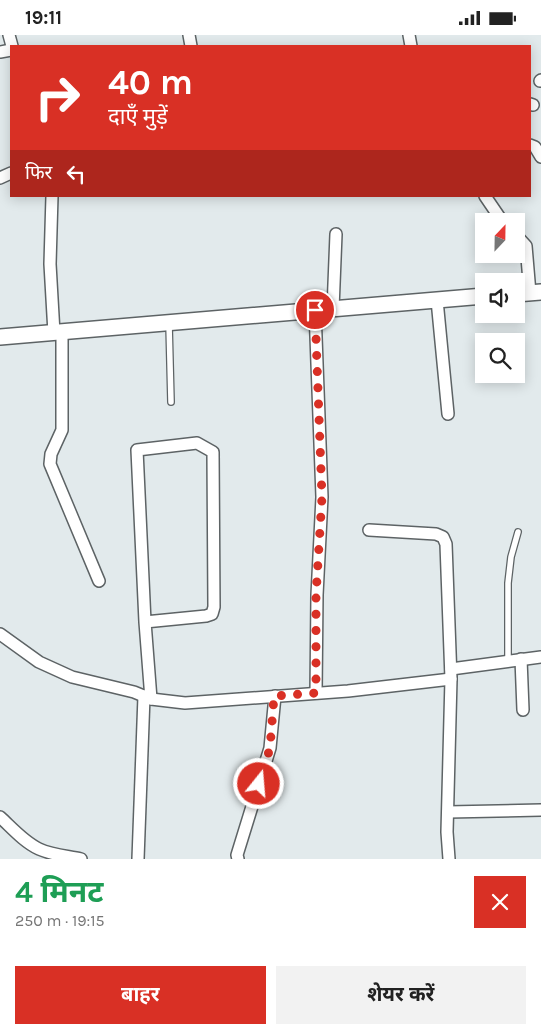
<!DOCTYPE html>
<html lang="hi">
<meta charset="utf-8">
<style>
:root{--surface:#fff;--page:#f2f2f2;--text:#222;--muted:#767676;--accent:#d93025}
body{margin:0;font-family:Karla,"Noto Sans Devanagari",sans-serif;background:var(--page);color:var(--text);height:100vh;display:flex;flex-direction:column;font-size:19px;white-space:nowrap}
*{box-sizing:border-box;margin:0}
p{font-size:16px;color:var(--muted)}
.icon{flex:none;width:28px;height:28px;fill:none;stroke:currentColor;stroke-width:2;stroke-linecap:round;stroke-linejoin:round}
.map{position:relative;height:824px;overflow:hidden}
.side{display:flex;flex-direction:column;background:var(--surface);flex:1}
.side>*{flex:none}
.banner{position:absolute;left:10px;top:10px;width:521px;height:152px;border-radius:0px;box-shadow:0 2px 12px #0003;background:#d93025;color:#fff;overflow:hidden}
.needle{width:32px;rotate:22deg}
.buttons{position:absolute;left:475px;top:178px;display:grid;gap:10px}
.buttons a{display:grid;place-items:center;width:50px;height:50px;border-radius:0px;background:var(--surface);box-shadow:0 2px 12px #0003;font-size:25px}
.pin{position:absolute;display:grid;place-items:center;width:42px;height:42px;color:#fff;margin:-21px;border:2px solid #fff;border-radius:50%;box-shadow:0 1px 5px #0007}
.me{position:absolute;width:55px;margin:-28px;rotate:17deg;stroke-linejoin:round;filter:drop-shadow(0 0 4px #0008)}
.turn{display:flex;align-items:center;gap:18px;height:105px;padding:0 15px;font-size:22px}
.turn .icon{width:65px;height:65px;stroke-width:2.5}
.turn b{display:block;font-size:35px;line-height:42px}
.then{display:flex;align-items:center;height:48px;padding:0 15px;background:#0003;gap:10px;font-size:19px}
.round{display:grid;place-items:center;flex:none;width:52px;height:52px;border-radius:0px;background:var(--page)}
.summary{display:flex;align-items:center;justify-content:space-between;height:85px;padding:0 15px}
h1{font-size:30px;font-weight:700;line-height:38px;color:#1e9e55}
.action{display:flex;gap:10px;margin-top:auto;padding:10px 15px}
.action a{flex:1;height:58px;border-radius:0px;background:var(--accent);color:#fff;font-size:20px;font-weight:700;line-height:58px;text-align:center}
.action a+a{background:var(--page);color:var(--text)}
.status{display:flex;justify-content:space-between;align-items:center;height:35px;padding:0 25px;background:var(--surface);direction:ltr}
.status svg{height:14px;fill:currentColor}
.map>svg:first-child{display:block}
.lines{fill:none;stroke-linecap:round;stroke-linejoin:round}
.service-casing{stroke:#5d6365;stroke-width:8}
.minor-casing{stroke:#5d6365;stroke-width:14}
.secondary-casing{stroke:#5d6365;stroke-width:18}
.service{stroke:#fff;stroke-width:5.5}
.minor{stroke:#fff;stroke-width:11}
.secondary{stroke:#fff;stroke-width:15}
.route{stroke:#d93025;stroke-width:9;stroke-dasharray:0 16.2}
</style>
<div class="status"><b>19:11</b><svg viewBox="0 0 49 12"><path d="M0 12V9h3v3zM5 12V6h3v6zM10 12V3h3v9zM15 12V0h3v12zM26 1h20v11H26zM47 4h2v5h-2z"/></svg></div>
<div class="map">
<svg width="541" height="824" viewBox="0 0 541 824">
<rect width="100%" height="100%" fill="#e2eaec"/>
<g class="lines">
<defs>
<g id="service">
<path d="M169 289 171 367"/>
<path d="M508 626V548L511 522 518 497"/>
</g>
<g id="minor">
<path d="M9 0 12 11"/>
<path d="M189 0 191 11"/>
<path d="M409 0 411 11"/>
<path d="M0 17 11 15"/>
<path d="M540 46 541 45"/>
<path d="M530 69 533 70"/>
<path d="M530 110 535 112 541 122"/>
<path d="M0 143 11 138"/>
<path d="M52 161 50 229 54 298"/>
<path d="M485 161 502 186"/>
<path d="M516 200 526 211 530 258"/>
<path d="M437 265 448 379"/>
<path d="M333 274 336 199"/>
<path d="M315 275 322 462 317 560 316 658"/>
<path d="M62 297V395L51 419 50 429 99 546"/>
<path d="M369 495 436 499 443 502 446 509 451 644"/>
<path d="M145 587 206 581 212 579 214 572 213 417 197 408 137 415 145 587 151 664"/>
<path d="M0 599 39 627 72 642 134 657 151 664 185 668 348 656 451 644 447 797 449 824"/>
<path d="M521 624 523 675"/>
<path d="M451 634 541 622"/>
<path d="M448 777 541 775"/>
<path d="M0 782C12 793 24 807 39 814 52 820 67 821 81 824"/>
<path d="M138 824 144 661"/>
<path d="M238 824 237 820 270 713 275 661"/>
</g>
<g id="secondary">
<path d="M516 259 541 257"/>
<path d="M0 302 484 261"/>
</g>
</defs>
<use href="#service" class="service-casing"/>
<use href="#minor" class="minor-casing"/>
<use href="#secondary" class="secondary-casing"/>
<use href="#service" class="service"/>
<use href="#minor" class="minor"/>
<use href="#secondary" class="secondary"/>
</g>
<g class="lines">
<path class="route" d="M259 749 270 713 274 661 316 658V560L322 462 315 275"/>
</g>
</svg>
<div class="buttons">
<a><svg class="needle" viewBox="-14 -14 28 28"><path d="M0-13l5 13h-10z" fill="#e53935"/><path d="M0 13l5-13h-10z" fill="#767676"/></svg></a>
<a><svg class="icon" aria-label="sound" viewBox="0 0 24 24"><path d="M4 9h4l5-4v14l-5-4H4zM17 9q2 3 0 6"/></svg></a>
<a><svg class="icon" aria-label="search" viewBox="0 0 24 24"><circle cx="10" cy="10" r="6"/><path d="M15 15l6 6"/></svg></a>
</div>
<div class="pin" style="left:315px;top:275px;background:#d93025"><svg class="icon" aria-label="arrive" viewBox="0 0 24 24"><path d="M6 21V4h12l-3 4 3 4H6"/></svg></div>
<svg class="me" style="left:259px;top:749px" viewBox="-20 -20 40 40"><circle r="17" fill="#d93025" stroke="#fff" stroke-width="3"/><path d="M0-11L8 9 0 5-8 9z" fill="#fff"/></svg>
<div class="banner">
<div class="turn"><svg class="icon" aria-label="right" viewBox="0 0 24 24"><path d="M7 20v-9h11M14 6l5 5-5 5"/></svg><div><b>40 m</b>दाएँ मुड़ें</div></div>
<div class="then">फिर<svg class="icon" aria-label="left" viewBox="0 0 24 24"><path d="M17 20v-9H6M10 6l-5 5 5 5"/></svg></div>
</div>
</div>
<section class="side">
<div class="summary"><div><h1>4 मिनट</h1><p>250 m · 19:15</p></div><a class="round" style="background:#d93025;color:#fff"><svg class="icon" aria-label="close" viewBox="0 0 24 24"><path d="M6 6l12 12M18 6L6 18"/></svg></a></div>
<div class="action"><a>बाहर</a><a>शेयर करें</a></div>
</section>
